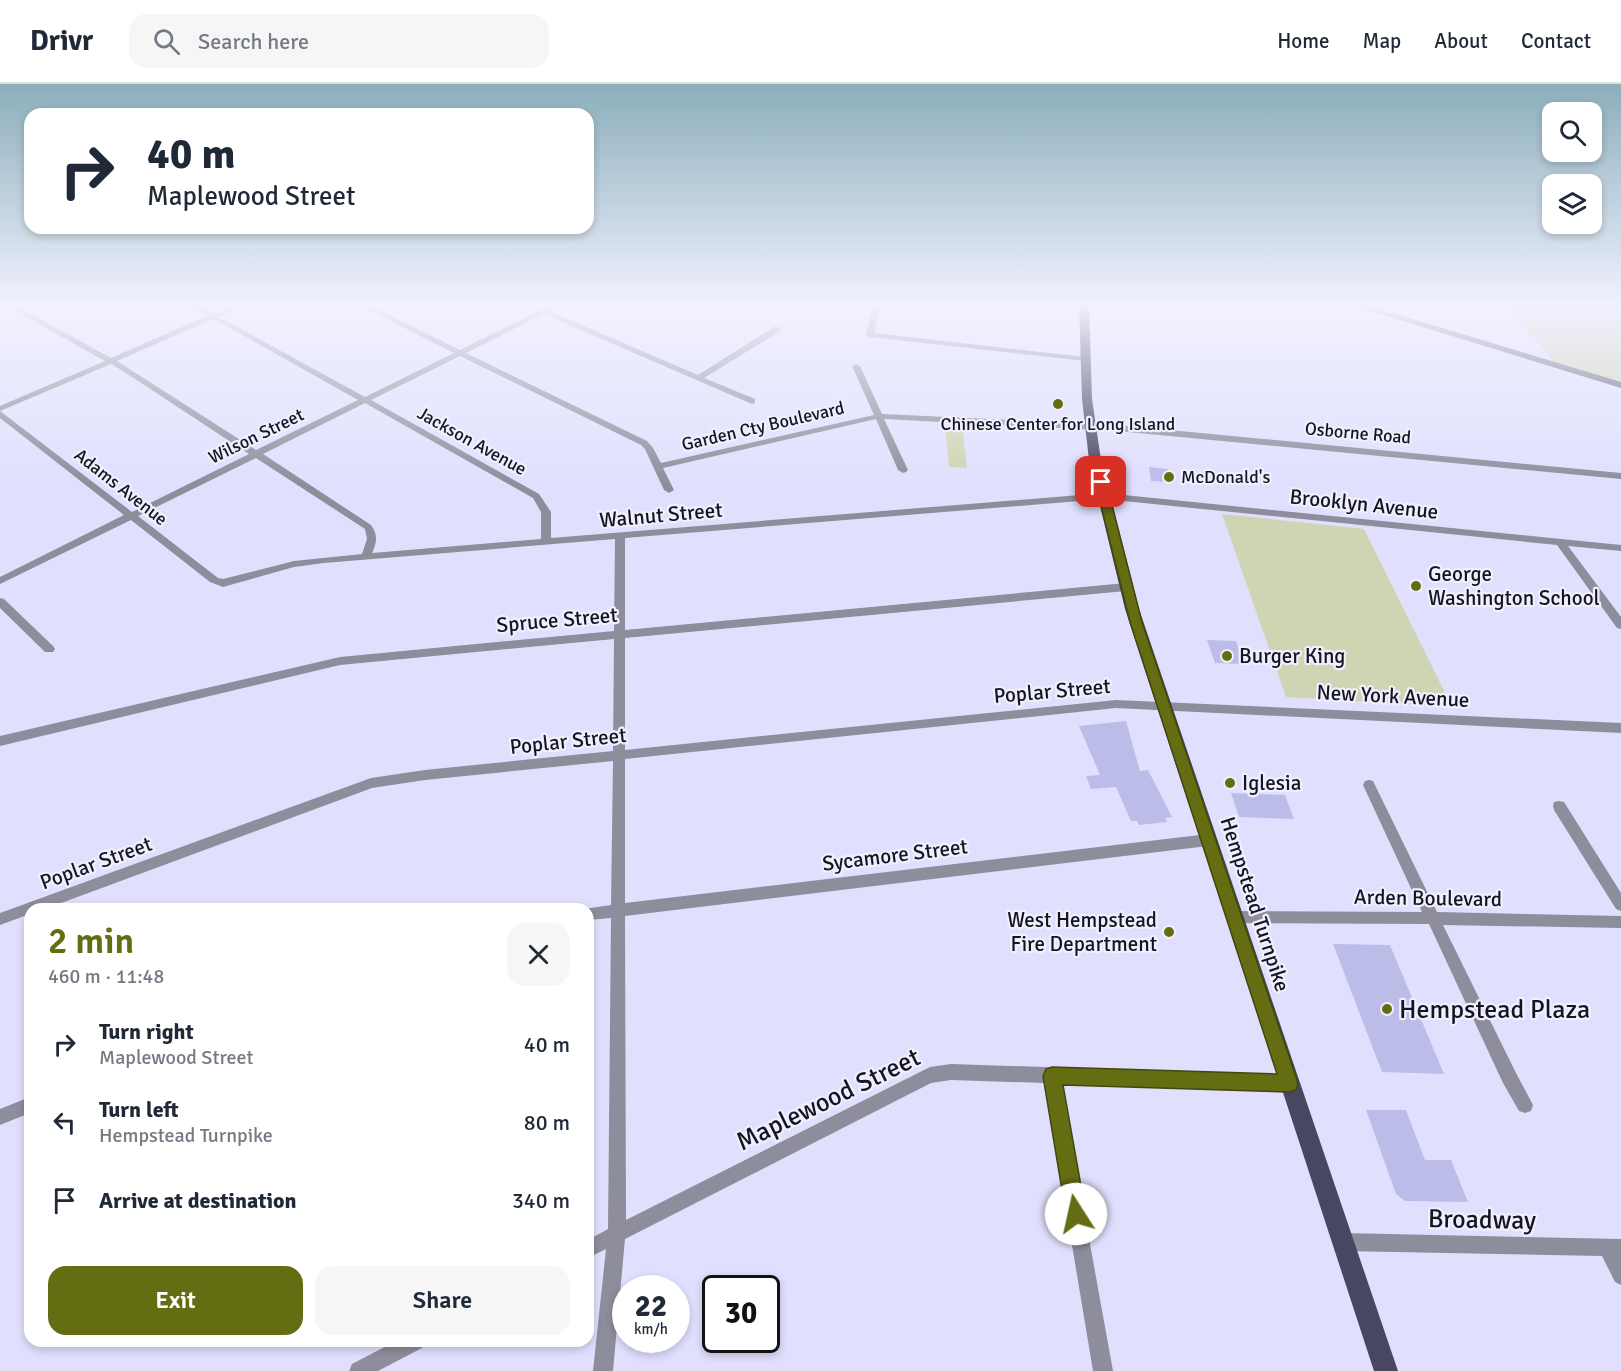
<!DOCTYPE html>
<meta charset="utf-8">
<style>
:root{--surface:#fff;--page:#f6f6f7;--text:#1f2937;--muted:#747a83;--line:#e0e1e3;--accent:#656d12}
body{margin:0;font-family:Signika,sans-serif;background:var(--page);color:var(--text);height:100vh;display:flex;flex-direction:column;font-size:22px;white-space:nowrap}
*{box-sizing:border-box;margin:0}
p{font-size:20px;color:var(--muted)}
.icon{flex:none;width:33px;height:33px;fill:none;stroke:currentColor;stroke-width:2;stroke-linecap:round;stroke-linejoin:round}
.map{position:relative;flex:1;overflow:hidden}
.sheet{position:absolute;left:24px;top:819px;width:570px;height:444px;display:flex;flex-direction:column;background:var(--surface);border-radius:18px;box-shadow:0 3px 9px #0003}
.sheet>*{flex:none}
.hud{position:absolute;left:24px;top:24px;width:570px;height:126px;border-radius:18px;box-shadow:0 3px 9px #0003;background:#fff;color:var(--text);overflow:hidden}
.fabs{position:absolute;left:1542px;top:18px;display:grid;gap:12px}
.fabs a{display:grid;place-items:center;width:60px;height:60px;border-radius:12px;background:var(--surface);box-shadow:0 3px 9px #0003;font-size:30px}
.speed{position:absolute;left:612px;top:1191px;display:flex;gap:12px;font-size:30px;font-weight:700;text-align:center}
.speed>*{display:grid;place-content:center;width:78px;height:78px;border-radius:50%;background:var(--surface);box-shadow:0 3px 9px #0003;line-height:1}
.speed small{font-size:15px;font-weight:400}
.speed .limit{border:3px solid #111;border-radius:9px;background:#fff;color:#111}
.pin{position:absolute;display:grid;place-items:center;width:51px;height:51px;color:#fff;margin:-26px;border-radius:12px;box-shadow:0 3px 9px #0006}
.me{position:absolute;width:66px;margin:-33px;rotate:350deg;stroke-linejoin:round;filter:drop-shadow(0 0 4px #0008)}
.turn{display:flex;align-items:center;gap:21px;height:126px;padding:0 24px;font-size:27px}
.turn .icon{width:78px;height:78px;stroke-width:2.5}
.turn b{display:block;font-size:42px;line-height:51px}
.round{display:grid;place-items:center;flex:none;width:63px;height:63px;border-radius:18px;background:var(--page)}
.summary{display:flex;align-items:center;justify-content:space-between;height:102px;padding:0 24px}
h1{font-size:36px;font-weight:600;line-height:45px;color:var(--accent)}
.action{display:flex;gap:12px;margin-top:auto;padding:12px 24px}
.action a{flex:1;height:69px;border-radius:18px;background:var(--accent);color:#fff;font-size:24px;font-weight:600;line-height:69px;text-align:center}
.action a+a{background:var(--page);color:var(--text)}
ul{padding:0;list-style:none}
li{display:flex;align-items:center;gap:18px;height:78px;padding:0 24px}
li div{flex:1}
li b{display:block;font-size:22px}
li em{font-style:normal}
header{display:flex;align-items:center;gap:36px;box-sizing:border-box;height:84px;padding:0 30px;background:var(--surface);border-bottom:2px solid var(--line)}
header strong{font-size:28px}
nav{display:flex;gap:33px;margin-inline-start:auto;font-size:21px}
.search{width:420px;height:54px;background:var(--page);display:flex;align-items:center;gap:15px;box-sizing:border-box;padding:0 21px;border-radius:18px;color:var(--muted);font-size:22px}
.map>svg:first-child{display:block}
.green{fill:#cfd5b2}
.building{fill:#bcbce9}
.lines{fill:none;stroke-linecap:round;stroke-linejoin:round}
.street{fill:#8d8d9c;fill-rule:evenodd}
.secondary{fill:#64647a;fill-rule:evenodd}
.primary{fill:#484761;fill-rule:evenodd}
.route{fill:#656d12;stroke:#42470c;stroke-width:1.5}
.poi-dot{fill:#656d12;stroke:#efeffe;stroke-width:2}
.labels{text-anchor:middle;stroke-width:4.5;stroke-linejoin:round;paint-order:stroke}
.far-poi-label{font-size:18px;fill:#151521;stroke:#efeffe}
.far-street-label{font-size:18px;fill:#151521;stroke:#efeffe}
.street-label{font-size:21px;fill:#151521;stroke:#efeffe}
.poi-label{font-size:21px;fill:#151521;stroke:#efeffe;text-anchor:start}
.near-poi-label{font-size:26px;fill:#151521;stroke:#efeffe;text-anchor:start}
.near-street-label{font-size:26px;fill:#151521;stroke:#efeffe}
</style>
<header>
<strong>Drivr</strong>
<div class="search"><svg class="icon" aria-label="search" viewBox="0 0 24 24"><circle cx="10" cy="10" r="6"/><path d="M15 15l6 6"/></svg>Search here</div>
<nav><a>Home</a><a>Map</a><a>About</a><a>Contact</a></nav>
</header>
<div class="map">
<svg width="1621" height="1287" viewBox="0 0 1621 1287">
<rect width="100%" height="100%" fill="#e0e0fe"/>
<g class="green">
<path d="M1504 220H1621V300L1557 281Z"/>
<path d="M945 341H962L967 384 949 383Z"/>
<path d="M1222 430 1364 445 1452 623 1286 613Z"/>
</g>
<g class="building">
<path d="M1149 383 1168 385 1169 398 1151 397Z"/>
<path d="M1207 556 1236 557 1244 580 1215 579Z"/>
<path d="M1126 637 1140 687 1148 686 1172 733 1165 734 1167 738 1139 741 1137 737H1131L1116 703 1091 705 1086 692 1100 691 1079 642Z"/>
<path d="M1231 709 1285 711 1294 735 1239 733Z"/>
<path d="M1333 860 1390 861 1444 990 1382 988Z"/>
<path d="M1366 1026H1406L1425 1076H1451L1468 1118 1405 1117 1396 1110Z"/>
</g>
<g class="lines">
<g class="street">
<path d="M3 220H13L111 274 207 232 184 220H194L214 230 236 220H246L219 233 365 313 454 269 357 220H367L460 266 552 220H562L549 227 698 291 774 243H780V247L704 294 755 315V319L752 320 544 230 466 269 647 357 653 364 661 379 874 331 852 282 856 280 860 282 882 330 1117 341 1621 389V395L1117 347 884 335 908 386 906 388 903 389 898 386 876 335 663 384 674 406 669 409 664 406 645 365 641 361 460 272 371 316 539 410 551 428V454L1104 409 1621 461V467L1568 462 1621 533V545L1617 544 1557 461 1104 415 625 454V546L1126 499 1131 503 1126 507 625 554V666L1116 616 1621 639V649L1116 624 625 675V819L1208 750 1213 752 1215 756 1213 760 1208 762 625 832 626 1136 930 983 951 980 1289 991 1295 993 1297 999 1295 1005 1289 1007 1061 1000 1113 1287H1093L1045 999 951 996 931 999 625 1155 613 1287H593L606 1165 588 1174V1156L608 1145 611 834 588 836V825H584L611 821 613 677 425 696 372 704 45 825H30V830L0 841V829L371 694 425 686 613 667 614 555 340 581 0 662V652L340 573 614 547 615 455 324 479 294 483 223 503 210 498 131 436 0 500V493L124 431 0 334V322L105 277ZM213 235 232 245 358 316 256 366 117 277ZM111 280 123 287 249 370 132 428 0 327ZM365 319 533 414 541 428V455L372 469C377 458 378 451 371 441L263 370ZM256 374 365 445 367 455 362 470 294 477 223 495 218 494 138 432Z"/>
<path d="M806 220 873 222 881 220 874 249 1085 273 1089 275 1085 277 870 253 866 251 872 226 810 222Z"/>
<path d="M1053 220H1078L1088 223 1084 225Z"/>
<path d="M0 514 4 515 53 562 55 565 53 568H45L0 524Z"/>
<path d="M1369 696 1373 697 1437 828 1621 832V844L1443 841 1515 987 1533 1021 1531 1027 1525 1029 1519 1027 1503 999 1429 840 1234 839 1229 838 1227 833 1229 828 1234 827 1422 828 1363 701 1365 697Z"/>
<path d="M1559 717 1564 718 1621 809V827L1616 825 1554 726 1553 722 1554 718Z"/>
<path d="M30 1013V1029L0 1041V1025Z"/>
<path d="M1342 1149 1621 1155V1201L1615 1198 1602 1172 1342 1167 1336 1164 1333 1158 1336 1152Z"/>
<path d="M396 1257H424L422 1264 378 1287H349L352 1280Z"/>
</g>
<path class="secondary" d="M1348 220H1363L1621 298V304Z"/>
<path class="primary" d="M1079 220H1089L1092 315 1101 376 1139 525 1398 1287H1374L1125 525 1089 376 1082 315Z"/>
</g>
<linearGradient id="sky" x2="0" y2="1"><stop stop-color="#8baebb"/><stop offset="0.55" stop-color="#f1f1ff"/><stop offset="1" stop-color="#f1f1ff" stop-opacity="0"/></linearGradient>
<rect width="1621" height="400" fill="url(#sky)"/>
<path class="route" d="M1101 394 1106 398 1142 538 1298 999 1296 1006 1289 1008 1063 1001 1086 1130 1083 1136 1076 1139 1069 1136 1066 1130 1043 992 1046 985 1052 983 1277 990 1130 538 1095 398Z"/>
<g class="poi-dot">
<circle cx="1058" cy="320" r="6"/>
<circle cx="1169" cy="393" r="6"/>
<circle cx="1416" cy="502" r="6"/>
<circle cx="1227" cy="572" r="6"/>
<circle cx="1230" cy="699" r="6"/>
<circle cx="1169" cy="848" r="6"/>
<circle cx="1387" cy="925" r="6"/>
</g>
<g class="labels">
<g class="far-poi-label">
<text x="1058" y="346">Chinese Center for Long Island</text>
<text x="1181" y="399" text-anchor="start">McDonald's</text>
</g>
<g class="far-street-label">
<text transform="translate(763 342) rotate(-13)" y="6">Garden Cty Boulevard</text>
<text transform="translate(1358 349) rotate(5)" y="6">Osborne Road</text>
<text transform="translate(256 352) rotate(-26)" y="6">Wilson Street</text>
<text transform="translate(472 357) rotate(29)" y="6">Jackson Avenue</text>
<text transform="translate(121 403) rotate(38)" y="6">Adams Avenue</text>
</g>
<g class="street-label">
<text transform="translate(1364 420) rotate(6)" y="7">Brooklyn Avenue</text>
<text transform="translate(661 431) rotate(-5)" y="7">Walnut Street</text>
<text transform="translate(557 536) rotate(-5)" y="7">Spruce Street</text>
<text transform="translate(1052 607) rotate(-5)" y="7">Poplar Street</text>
<text transform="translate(1393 612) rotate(3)" y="7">New York Avenue</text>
<text transform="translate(568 657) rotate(-6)" y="7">Poplar Street</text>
<text transform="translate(895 771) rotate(-7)" y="7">Sycamore Street</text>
<text transform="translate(96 779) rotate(-20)" y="7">Poplar Street</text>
<text transform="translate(1428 814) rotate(1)" y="7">Arden Boulevard</text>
<text transform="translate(1255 820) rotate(72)" y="7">Hempstead Turnpike</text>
</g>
<g class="poi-label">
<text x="1428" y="497">George<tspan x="1428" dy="24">Washington School</tspan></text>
<text x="1239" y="579">Burger King</text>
<text x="1242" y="706">Iglesia</text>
<text x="1157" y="843" text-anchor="end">West Hempstead<tspan x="1157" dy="24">Fire Department</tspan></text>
</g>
<g class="near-poi-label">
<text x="1399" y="934">Hempstead Plaza</text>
</g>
<g class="near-street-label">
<text transform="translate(828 1015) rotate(-26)" y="9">Maplewood Street</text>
<text transform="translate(1482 1135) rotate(1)" y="9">Broadway</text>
</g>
</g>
</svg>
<div class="fabs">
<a><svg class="icon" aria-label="search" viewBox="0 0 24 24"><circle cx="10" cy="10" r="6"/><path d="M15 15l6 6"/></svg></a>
<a><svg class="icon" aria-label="layers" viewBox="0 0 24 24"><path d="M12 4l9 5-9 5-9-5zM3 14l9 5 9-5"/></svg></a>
</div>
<div class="speed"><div>22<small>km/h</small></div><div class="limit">30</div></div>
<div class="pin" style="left:1101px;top:398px;background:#d93025"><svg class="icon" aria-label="arrive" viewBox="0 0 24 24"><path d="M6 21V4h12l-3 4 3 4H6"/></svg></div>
<svg class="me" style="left:1076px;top:1130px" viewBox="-20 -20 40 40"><circle r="19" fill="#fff"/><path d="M0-13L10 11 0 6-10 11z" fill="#656d12"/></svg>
<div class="hud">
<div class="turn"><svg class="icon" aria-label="right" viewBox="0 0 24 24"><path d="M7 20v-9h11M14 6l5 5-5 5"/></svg><div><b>40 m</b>Maplewood Street</div></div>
</div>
<section class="sheet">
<div class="summary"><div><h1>2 min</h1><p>460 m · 11:48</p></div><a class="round"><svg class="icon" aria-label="close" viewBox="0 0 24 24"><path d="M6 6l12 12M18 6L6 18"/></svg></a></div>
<ul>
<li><svg class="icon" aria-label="right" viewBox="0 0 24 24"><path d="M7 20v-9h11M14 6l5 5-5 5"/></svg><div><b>Turn right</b><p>Maplewood Street</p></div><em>40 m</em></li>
<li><svg class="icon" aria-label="left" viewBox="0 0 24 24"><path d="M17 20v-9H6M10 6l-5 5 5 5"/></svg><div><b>Turn left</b><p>Hempstead Turnpike</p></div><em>80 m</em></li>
<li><svg class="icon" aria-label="arrive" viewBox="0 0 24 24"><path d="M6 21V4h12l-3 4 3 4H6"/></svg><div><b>Arrive at destination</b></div><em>340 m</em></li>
</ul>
<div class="action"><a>Exit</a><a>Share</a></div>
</section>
</div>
